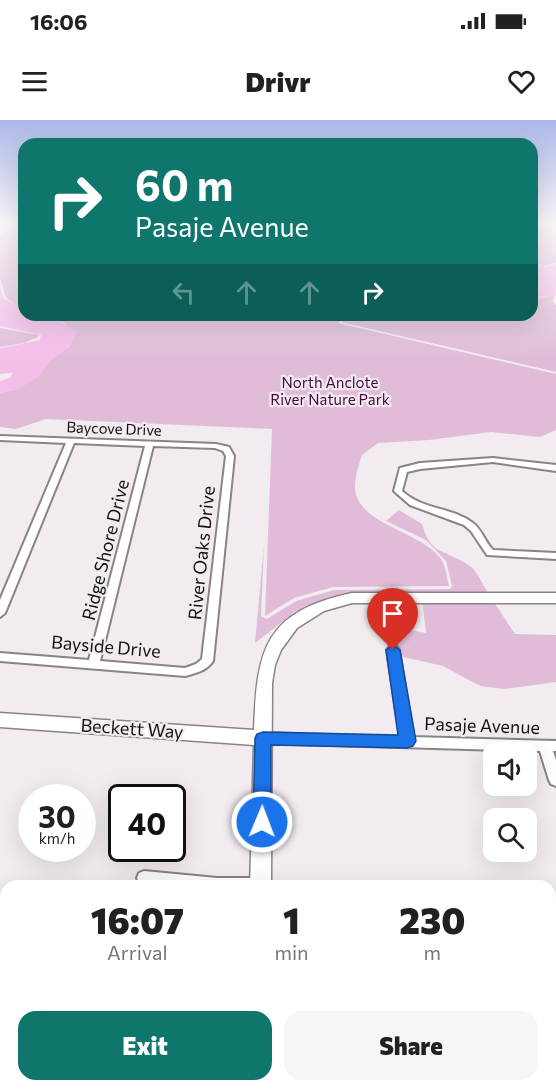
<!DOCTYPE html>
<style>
:root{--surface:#fff;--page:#f6f6f6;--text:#202124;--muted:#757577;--accent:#0f766e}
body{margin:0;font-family:Commissioner,sans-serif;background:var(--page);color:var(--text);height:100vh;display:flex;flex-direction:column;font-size:22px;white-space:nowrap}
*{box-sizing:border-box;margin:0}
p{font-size:20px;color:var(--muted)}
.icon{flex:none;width:33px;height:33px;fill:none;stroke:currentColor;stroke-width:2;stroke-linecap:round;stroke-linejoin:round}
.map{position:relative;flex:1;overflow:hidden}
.details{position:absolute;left:0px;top:760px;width:556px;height:212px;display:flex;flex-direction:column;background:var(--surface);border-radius:18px 18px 0 0;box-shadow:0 6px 24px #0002}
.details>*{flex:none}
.hud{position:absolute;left:18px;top:18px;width:520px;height:183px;border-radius:18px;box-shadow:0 6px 24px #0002;background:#0f766e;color:#fff;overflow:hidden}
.controls{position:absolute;left:483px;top:622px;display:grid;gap:12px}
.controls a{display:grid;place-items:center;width:54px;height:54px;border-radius:12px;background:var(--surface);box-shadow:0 6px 24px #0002;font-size:30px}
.speed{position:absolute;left:18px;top:664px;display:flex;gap:12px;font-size:30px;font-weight:700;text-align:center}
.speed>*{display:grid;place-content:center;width:78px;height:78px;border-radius:50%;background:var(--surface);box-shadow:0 6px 24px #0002;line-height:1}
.speed small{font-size:15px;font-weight:400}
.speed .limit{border:3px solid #111;border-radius:9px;background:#fff;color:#111}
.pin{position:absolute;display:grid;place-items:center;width:51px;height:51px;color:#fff;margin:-62px -26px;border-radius:50% 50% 50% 0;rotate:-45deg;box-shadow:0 0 6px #0007}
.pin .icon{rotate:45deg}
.me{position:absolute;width:66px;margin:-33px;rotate:1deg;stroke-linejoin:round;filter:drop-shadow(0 0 4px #0008)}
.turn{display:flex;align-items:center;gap:21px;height:126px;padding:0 18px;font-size:27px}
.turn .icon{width:78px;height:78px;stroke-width:2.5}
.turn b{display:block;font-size:42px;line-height:51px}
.lanes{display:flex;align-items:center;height:57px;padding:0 18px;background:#0003;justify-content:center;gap:30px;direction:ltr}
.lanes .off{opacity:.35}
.eta{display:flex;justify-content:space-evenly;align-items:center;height:102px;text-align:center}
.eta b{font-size:36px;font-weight:800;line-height:42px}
.action{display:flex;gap:12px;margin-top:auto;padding:12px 18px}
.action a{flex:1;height:69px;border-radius:18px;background:var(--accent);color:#fff;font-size:24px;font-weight:800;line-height:69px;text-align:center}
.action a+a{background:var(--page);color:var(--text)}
.status{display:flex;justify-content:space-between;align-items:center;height:42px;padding:0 30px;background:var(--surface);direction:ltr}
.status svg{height:16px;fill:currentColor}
header{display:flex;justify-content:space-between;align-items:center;height:78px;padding:0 18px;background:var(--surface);font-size:27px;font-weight:800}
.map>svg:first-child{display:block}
.green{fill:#e0bcd8}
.water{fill:#f4bdea}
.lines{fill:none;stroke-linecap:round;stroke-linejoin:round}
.street-casing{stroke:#898388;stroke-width:4}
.secondary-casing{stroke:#898388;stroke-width:3}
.street{fill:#fff;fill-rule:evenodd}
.secondary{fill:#fff;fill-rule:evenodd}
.route{fill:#1a73e8;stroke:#114b97;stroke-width:1.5}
.labels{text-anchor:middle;stroke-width:4.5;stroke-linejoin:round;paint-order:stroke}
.far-park-label{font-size:15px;fill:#470741;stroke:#f2ecf1}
.far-street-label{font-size:15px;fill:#131113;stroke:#f2ecf1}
.street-label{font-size:18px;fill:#131113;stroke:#f2ecf1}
</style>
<div class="status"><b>16:06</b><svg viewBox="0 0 49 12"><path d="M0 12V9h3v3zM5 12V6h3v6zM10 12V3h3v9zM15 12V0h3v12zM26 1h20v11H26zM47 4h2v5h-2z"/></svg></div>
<header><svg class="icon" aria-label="menu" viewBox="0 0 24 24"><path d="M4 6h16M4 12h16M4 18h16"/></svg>Drivr<svg class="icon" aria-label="heart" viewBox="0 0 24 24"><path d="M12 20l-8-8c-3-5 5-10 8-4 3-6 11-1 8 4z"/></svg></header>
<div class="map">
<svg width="556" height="971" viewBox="0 0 556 971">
<rect width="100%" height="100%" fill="#f2ecf1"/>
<g class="green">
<path d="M24 105V134L18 140 24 141V190L17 188 19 187 6 178 0 158V116L16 106Z"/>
<path d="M556 114V143L544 146 533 142V125Z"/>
<path d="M556 174 552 181 556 185V252L341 202 352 195H532L533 180Z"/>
<path d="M41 195H349L338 203 556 254V310L540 317 491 312 429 320 378 323 362 335C359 345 355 356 355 367 356 405 422 411 441 439 446 446 447 458 449 466L333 467 294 478 265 496 272 309 46 299 16 309 0 307V273L20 268 54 237 70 226 65 203Z"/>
<path d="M0 208 39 215 38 217 24 223 0 227Z"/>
<path d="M399 390 422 404C430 436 448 430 470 446 478 452 483 466 489 474L384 473 310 487 296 491 255 523 264 425 261 496 267 499 296 481 334 470 450 469 452 466 446 441 426 420 386 401Z"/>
<path d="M422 480 493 481 515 514 556 515V562L504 569 480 566 443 546 399 536 397 527H393L390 520 393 507 426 513Z"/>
</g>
<g class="water">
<path d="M540 102H556V113L533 124V105Z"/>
<path d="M533 143 544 147 556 144V174L533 179Z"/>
<path d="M0 166 3 178 24 190V195C44 195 60 199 77 212L70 226 54 237 38 257 20 268 0 273V261L10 258 13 253 0 254V228L40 220 41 215 0 206Z"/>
</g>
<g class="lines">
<defs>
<g id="street">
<path d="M0 316 216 324 229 327 234 336 213 541C206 551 196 553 185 556L0 541V533L89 540 145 326 74 323 5 493 0 497V480L66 323 0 320ZM153 326 215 328 223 331 226 336 202 539 196 544 185 548 100 541Z"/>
<path d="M493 338 556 345V351L493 342 420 349 407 352 402 371C422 390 452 387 473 403 482 410 485 422 493 430L556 433V439L487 435 471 411 464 405 410 385 394 371 400 348 420 343Z"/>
<path d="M393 526 397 527 399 530 413 617 556 621V631H553L556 640V666L551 664 549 660 540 631 263 623 259 622 257 618 259 614 263 613 400 617 387 530 389 527Z"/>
<path d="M144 751 217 758H261L266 760 268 765V766H160L139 763 137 758 139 753Z"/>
<rect x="550" y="796" width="6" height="16"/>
<path d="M0 823 6 824V840L0 839Z"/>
<path d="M6 947V966H12L11 971H0V950Z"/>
<path d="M231 966H266L267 969 266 971H233Z"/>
<path d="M452 966H470L471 971H453Z"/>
</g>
<g id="secondary">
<path d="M352 473H556V483H352L324 491 297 508 281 530 275 545 272 563 271 766H250L254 625 0 607V593L254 610C257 529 264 492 352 473Z"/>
<rect x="245" y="966" width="26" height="5"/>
</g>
</defs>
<use href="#street" class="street-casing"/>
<use href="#secondary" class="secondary-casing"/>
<use href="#street" class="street"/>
<use href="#secondary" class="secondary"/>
</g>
<linearGradient id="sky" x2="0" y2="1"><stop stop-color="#adb8e9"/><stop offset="0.43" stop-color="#f9f6f9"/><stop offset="1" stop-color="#f9f6f9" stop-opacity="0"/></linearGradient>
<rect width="556" height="238" fill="url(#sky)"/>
<path class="route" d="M393 525 400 530 416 621 413 626 407 628 271 625V702L268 708 262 710 255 708 253 702 255 618 257 614 263 612 398 615 386 530Z"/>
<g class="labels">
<g class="far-park-label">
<text x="330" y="268">North Anclote<tspan x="330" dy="17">River Nature Park</tspan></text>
</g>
<g class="far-street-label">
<text transform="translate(114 309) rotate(2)" y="5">Baycove Drive</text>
</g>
<g class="street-label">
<text transform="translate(106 430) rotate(-76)" y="6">Ridge Shore Drive</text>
<text transform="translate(202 433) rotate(-84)" y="6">River Oaks Drive</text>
<text transform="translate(106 527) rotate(5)" y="6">Bayside Drive</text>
<text transform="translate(482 606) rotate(2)" y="6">Pasaje Avenue</text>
<text transform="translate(132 609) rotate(4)" y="6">Beckett Way</text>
</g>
</g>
</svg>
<div class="controls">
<a><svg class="icon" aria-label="sound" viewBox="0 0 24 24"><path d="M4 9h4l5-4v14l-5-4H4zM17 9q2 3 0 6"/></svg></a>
<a><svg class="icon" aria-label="search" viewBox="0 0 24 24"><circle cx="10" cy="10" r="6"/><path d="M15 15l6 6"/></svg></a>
</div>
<div class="speed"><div>30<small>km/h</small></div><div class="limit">40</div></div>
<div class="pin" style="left:393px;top:530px;background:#d93025"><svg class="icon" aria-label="arrive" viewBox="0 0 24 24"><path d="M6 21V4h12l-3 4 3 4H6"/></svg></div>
<svg class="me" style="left:262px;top:702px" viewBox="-20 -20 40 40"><circle r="17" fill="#1a73e8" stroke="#fff" stroke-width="3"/><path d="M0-11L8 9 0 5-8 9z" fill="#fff"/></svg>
<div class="hud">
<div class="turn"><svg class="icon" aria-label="right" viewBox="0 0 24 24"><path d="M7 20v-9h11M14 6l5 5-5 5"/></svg><div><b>60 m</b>Pasaje Avenue</div></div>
<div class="lanes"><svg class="icon off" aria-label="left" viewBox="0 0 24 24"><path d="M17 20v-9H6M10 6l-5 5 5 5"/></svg><svg class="icon off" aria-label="ahead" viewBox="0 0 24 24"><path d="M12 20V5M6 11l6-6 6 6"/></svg><svg class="icon off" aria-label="ahead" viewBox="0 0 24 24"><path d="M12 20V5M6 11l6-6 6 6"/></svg><svg class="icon" aria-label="right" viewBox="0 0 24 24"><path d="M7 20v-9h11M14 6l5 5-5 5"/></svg></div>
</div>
<section class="details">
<div class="eta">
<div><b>16:07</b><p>Arrival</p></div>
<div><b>1</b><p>min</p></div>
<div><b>230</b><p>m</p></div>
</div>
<div class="action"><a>Exit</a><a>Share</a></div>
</section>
</div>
